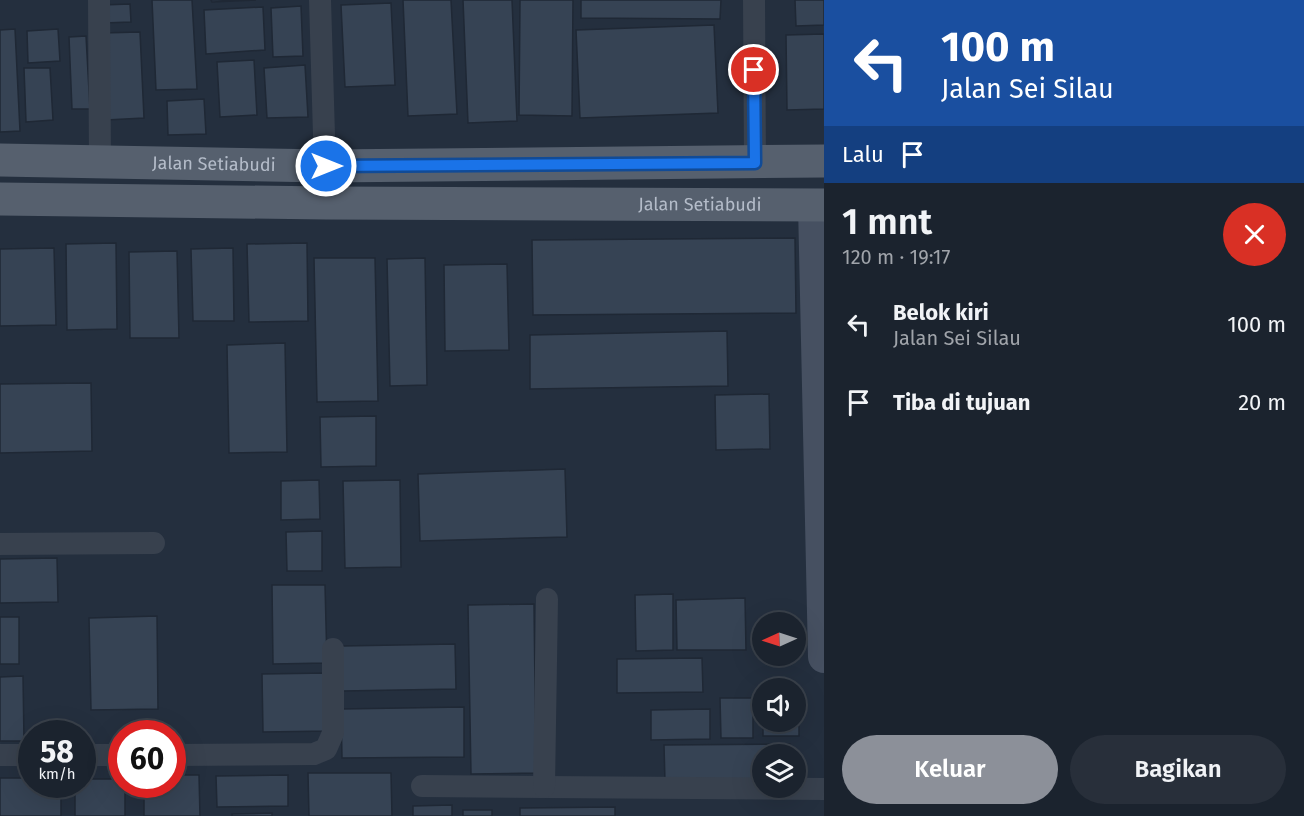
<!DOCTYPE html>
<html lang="id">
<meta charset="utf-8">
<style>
:root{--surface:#1b232e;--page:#282f3a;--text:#f1f3f6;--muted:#a0a4aa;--line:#39404a;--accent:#8c9099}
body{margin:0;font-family:"Fira Sans",sans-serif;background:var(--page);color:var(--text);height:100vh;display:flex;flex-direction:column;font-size:22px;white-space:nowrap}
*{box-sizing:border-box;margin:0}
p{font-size:20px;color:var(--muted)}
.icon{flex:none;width:33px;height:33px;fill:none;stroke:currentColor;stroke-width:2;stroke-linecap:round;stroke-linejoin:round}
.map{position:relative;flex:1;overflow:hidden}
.panel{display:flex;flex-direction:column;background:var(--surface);width:480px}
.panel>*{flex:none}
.top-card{background:#1a4fa0;color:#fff;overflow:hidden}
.needle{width:39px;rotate:267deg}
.buttons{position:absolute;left:752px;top:612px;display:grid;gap:12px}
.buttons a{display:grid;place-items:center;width:54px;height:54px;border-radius:50%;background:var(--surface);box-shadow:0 6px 24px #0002,0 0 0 2px var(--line);font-size:30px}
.speed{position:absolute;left:18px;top:720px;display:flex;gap:12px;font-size:30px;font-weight:700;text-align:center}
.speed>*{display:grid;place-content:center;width:78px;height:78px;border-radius:50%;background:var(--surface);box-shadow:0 6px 24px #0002,0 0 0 2px var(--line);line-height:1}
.speed small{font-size:15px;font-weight:400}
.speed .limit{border:9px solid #d22;background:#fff;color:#111}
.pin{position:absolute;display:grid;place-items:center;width:51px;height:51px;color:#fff;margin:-26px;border:3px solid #fff;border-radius:50%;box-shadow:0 2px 6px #0007}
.me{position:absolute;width:66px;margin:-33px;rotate:90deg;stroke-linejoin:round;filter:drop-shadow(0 0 4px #0008)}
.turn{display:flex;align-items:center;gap:21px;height:126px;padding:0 18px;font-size:27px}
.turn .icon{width:78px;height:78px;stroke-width:2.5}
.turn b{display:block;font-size:42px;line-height:51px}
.then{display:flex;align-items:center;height:57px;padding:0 18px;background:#0003;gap:12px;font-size:22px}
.round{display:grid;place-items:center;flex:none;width:63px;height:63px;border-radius:32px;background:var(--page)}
.overview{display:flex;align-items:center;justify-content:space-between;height:102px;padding:0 18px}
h1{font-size:36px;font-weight:600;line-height:45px}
.cta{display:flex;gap:12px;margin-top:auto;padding:12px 18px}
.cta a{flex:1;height:69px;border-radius:36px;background:var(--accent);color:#fff;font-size:24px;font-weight:600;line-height:69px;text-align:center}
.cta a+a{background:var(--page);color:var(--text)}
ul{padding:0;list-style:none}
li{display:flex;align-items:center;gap:18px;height:78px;padding:0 18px}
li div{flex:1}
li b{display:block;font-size:22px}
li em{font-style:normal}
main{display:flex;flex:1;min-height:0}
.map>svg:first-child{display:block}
.building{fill:#364354;stroke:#1f2835;stroke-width:1.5}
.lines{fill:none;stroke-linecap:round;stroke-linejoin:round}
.street{stroke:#38414e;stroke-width:22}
.secondary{stroke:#465061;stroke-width:32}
.primary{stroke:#56606e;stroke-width:33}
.route-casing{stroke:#114b97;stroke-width:15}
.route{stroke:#1a73e8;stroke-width:10}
.labels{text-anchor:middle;stroke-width:6;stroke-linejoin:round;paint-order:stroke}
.street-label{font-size:18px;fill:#b4bcc9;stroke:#1d2633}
</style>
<main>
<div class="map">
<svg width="824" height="816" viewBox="0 0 824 816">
<rect width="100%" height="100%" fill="#242f3e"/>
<g class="building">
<path d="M152 0H192L197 89 156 90Z"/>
<path d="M211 0H256L212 2Z"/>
<path d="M403 0H451L457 114 408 116Z"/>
<path d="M463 0H512L517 121 468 123Z"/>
<path d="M520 0H573L572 116 519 115Z"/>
<path d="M581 0H721L720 19 581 18Z"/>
<path d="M795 0H824V25L796 26Z"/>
<path d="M391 3 395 85 345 87 341 5Z"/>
<path d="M130 4 131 22 103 23 102 5Z"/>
<path d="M301 6 303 56 273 57 271 8Z"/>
<path d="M263 7 265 50 206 54 204 10Z"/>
<path d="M714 25 718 113 580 118 576 30Z"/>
<path d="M15 29 20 131 0 132V30Z"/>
<path d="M58 29 60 61 28 63 27 31Z"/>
<path d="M140 32 144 118 106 120 102 33Z"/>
<path d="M824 34V109L787 110 786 35Z"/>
<path d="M86 36 90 109H72L69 37Z"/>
<path d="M254 60 257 115 220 117 217 62Z"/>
<path d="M305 65 308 117 267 118 264 68Z"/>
<path d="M24 68H50L53 120 26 122Z"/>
<path d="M204 99 206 134 168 135 167 101Z"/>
<path d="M795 238 796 313 533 315 532 240Z"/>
<path d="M116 243 117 329 67 330 66 244Z"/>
<path d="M307 243 308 321 249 322 247 244Z"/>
<path d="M54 248 56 325 0 326V249Z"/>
<path d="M233 248 234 321H193L191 249Z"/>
<path d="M177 251 179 338H130L129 252Z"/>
<path d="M314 258H375L378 401 317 402Z"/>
<path d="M425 258 427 385 390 386 387 259Z"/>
<path d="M507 264 509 350 445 351 444 265Z"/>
<path d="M727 331 728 386 530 389V335Z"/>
<path d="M285 343 287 452 229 453 227 345Z"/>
<path d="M91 383 92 451 0 453V384Z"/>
<path d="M769 394 770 449 716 450 715 395Z"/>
<path d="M376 416V466L321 467 320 417Z"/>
<path d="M565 469 567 537 420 541 418 474Z"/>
<path d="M319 480 320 519 281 520V481Z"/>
<path d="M400 480 401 567 345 568 343 481Z"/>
<path d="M322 531V571H287L286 532Z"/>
<path d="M57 558 58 602 0 603V559Z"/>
<path d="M272 585H325L327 663 273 664Z"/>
<path d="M673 594V650L636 651 635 595Z"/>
<path d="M745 598 746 650H677L676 600Z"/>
<path d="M534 604 536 773 471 774 468 605Z"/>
<path d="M157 616 158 709 91 710 89 618Z"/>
<rect x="0" y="617" width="19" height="47"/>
<path d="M455 644 456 689 343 691 342 646Z"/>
<path d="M702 658 703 692 617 693V659Z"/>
<path d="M328 673 329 731 263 732 262 674Z"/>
<path d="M23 676 24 741H0V677Z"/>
<path d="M720 698H753V738H721Z"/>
<path d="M795 705H799V736H763V722H795Z"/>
<path d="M464 707V757L342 758 341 709Z"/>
<path d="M710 709V739L651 740V710Z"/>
<path d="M790 744V754H762V781L665 782 664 745Z"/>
<path d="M308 773H391L392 816H309Z"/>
<path d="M172 775H199L200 816H144V784H172Z"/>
<path d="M288 775V806L217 807 216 776Z"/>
<path d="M0 778H32V784H61V816H0Z"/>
<path d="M82 779H122V784H125V816H75V784H82Z"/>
<path d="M452 805V816H413V806Z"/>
<path d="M615 807V816H520V808Z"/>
<rect x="463" y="810" width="29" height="6"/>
<path d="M272 813V816H232V814Z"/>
</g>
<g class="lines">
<g class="street">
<path d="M99 0 100 163"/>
<path d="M320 0 326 203"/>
<path d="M754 0 755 163"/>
<path d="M0 544 154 543"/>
<path d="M0 755H32"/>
<path d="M82 755H122"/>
<path d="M172 755 314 754 326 749 333 733V649"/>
<path d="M422 786 824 789"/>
<path d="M544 787 547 599"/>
</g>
<path class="secondary" d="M814 205 824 657"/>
<g class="primary">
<path id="s1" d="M0 160 326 166 824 161"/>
<path id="s2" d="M0 199 326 203 824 205"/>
</g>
</g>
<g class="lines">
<defs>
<path id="route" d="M326 166 755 163 754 70"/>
</defs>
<use href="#route" class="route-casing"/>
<use href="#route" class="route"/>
</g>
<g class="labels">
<g class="street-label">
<text dy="6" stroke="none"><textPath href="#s1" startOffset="214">Jalan Setiabudi</textPath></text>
<text dy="6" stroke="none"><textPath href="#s2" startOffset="700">Jalan Setiabudi</textPath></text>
</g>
</g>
</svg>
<div class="buttons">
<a><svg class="needle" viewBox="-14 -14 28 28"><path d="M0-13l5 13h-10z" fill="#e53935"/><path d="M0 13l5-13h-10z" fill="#a0a4aa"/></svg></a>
<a><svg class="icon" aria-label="sound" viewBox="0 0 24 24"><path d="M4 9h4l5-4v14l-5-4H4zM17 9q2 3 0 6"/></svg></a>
<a><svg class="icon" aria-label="layers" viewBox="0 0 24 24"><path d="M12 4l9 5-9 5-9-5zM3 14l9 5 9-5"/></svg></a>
</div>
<div class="speed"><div>58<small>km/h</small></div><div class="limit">60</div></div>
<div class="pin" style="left:754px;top:70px;background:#d93025"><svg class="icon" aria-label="arrive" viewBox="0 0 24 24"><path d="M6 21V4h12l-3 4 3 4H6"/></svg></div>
<svg class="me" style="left:326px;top:166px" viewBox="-20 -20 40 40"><circle r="17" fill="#1a73e8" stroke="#fff" stroke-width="3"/><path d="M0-11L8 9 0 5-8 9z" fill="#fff"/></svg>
</div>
<section class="panel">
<div class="top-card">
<div class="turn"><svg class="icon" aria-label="left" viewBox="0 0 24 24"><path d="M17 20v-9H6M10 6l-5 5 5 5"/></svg><div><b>100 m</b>Jalan Sei Silau</div></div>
<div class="then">Lalu<svg class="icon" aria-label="arrive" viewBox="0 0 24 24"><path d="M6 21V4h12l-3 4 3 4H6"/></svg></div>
</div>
<div class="overview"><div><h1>1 mnt</h1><p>120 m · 19:17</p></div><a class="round" style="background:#d93025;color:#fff"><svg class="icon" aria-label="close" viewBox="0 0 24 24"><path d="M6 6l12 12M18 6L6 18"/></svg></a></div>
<ul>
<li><svg class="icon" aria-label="left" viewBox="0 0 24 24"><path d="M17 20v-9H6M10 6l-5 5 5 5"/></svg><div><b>Belok kiri</b><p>Jalan Sei Silau</p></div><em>100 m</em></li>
<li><svg class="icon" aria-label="arrive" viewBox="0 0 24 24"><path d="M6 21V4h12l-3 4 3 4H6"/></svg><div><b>Tiba di tujuan</b></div><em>20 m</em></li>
</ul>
<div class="cta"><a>Keluar</a><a>Bagikan</a></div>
</section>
</main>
